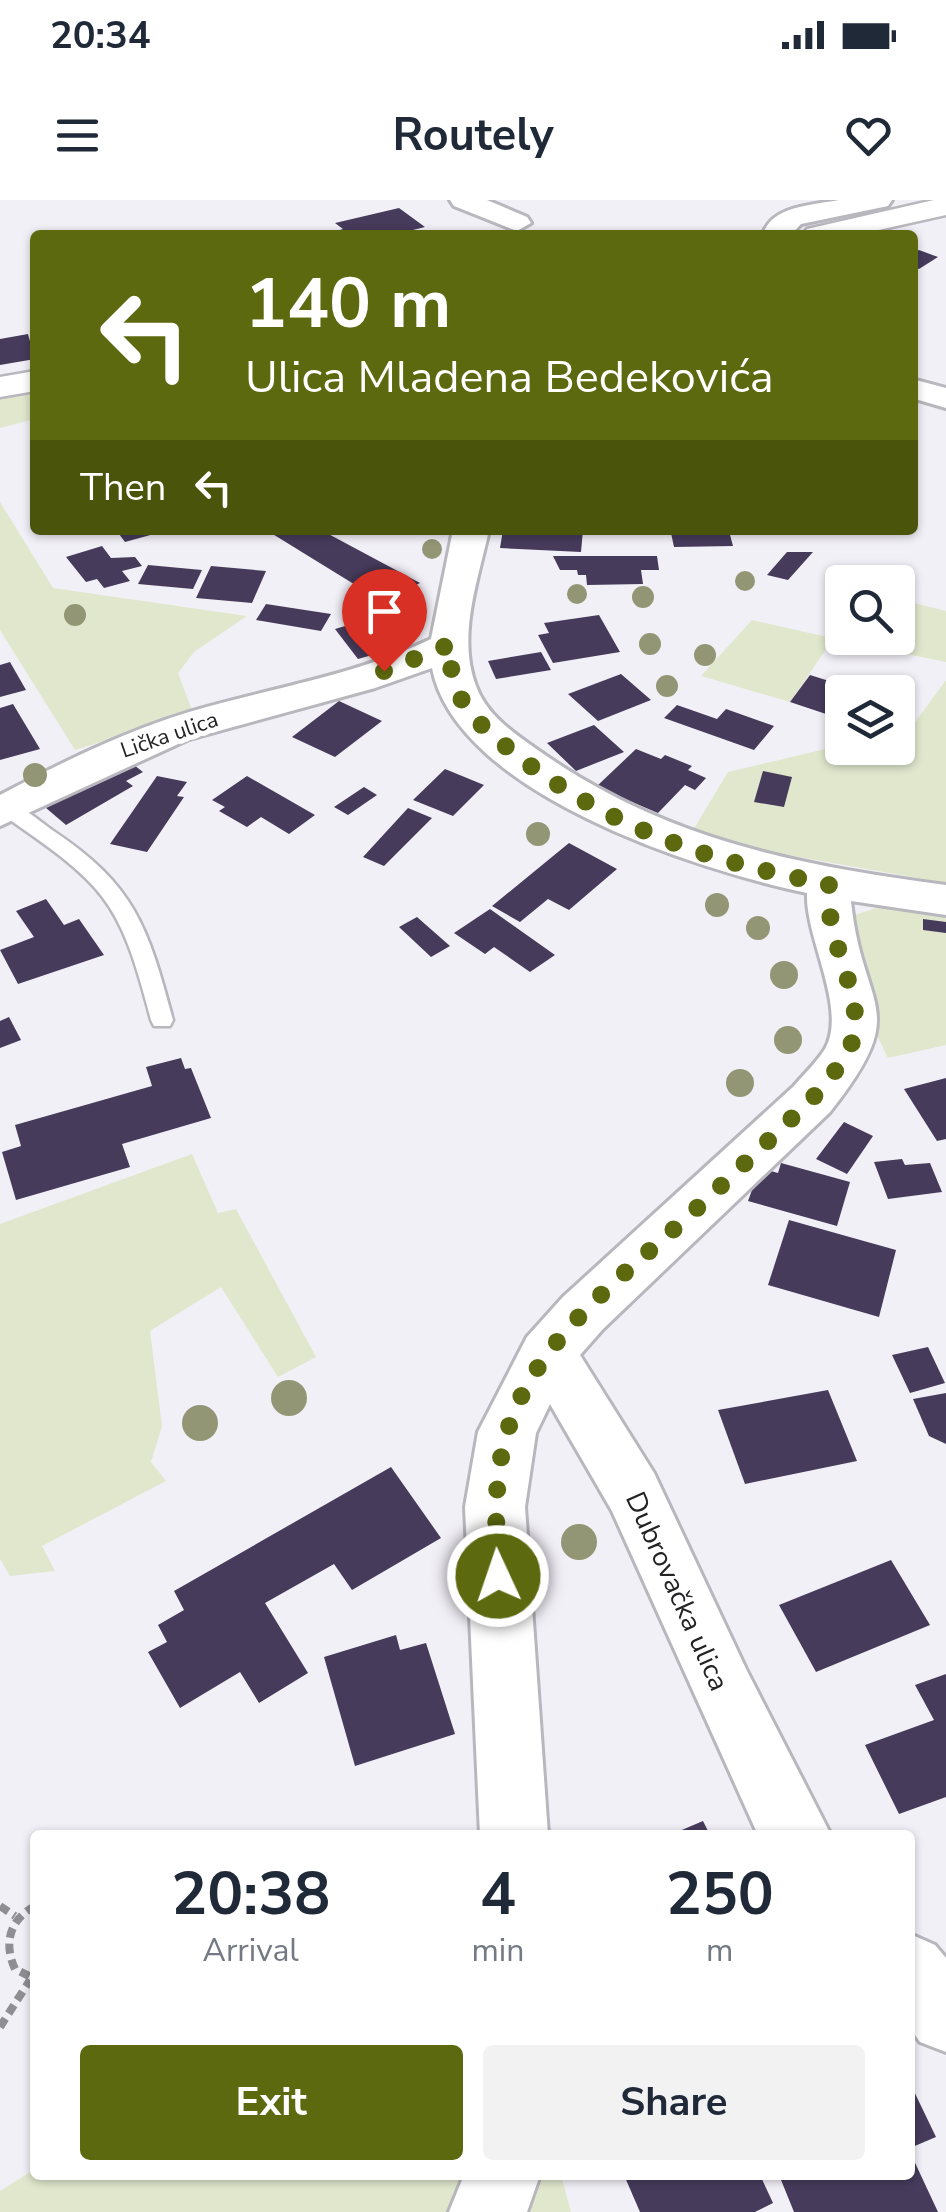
<!DOCTYPE html>
<meta charset="utf-8">
<style>
:root{--surface:#fff;--page:#f2f2f3;--text:#1f2937;--muted:#747a83;--accent:#5d690e}
body{margin:0;font-family:"Nunito Sans",sans-serif;background:var(--page);color:var(--text);height:100vh;display:flex;flex-direction:column;font-size:38px;white-space:nowrap}
*{box-sizing:border-box;margin:0}
p{font-size:32px;color:var(--muted)}
.icon{flex:none;width:55px;height:55px;fill:none;stroke:currentColor;stroke-width:2;stroke-linecap:round;stroke-linejoin:round}
.map{position:relative;flex:1;overflow:hidden}
.panel{position:absolute;left:30px;top:1630px;width:885px;height:350px;display:flex;flex-direction:column;background:var(--surface);border-radius:10px;box-shadow:0 2px 8px #0004}
.panel>*{flex:none}
.hud{position:absolute;left:30px;top:30px;width:888px;height:305px;border-radius:10px;box-shadow:0 2px 8px #0004;background:#5d690e;color:#fff;overflow:hidden}
.buttons{position:absolute;left:825px;top:365px;display:grid;gap:20px}
.buttons a{display:grid;place-items:center;width:90px;height:90px;border-radius:10px;background:var(--surface);box-shadow:0 2px 8px #0004;font-size:50px}
.pin{position:absolute;display:grid;place-items:center;width:85px;height:85px;color:#fff;margin:-102px -42px;border-radius:50% 50% 50% 0;rotate:-45deg;box-shadow:0 0 10px #0007}
.pin .icon{rotate:45deg}
.me{position:absolute;width:110px;margin:-55px;rotate:357deg;stroke-linejoin:round;filter:drop-shadow(0 0 8px #0008)}
.turn{display:flex;align-items:center;gap:35px;height:210px;padding:0 50px;font-size:45px}
.turn .icon{width:130px;height:130px;stroke-width:2.5}
.turn b{display:block;font-size:70px;line-height:85px}
.then{display:flex;align-items:center;height:95px;padding:0 50px;background:#0003;gap:20px;font-size:38px}
.eta{display:flex;justify-content:space-evenly;align-items:center;height:170px;text-align:center}
.eta b{font-size:60px;font-weight:700;line-height:70px}
.cta{display:flex;gap:20px;margin-top:auto;padding:20px 50px}
.cta a{flex:1;height:115px;border-radius:10px;background:var(--accent);color:#fff;font-size:40px;font-weight:700;line-height:115px;text-align:center}
.cta a+a{background:var(--page);color:var(--text)}
.status{display:flex;justify-content:space-between;align-items:center;height:70px;padding:0 50px;background:var(--surface);direction:ltr}
.status svg{height:28px;fill:currentColor}
header{display:flex;justify-content:space-between;align-items:center;height:130px;padding:0 50px;background:var(--surface);font-size:45px;font-weight:700}
.map>svg:first-child{display:block}
.green{fill:#e1e7cd}
.building{fill:#463b5b}
.lines{fill:none;stroke-linecap:round;stroke-linejoin:round}
.lane-casing{stroke:#b9b7be;stroke-width:5}
.street-casing{stroke:#b9b7be;stroke-width:6}
.secondary-casing{stroke:#b9b7be;stroke-width:5}
.path{stroke:#8f8e93;stroke-width:8;stroke-dasharray:10 6;stroke-linecap:butt}
.lane{fill:#fff;fill-rule:evenodd}
.street{fill:#fff;fill-rule:evenodd}
.secondary{fill:#fff;fill-rule:evenodd}
.tree{fill:#929674}
.route{stroke:#5d690e;stroke-width:18;stroke-dasharray:0 32.4}
.labels{text-anchor:middle;stroke-width:10;stroke-linejoin:round;paint-order:stroke}
.far-street-label{font-size:22px;fill:#232325;stroke:#fff}
.street-label{font-size:28px;fill:#232325;stroke:#fff}
</style>
<div class="status"><b>20:34</b><svg viewBox="0 0 49 12"><path d="M0 12V9h3v3zM5 12V6h3v6zM10 12V3h3v9zM15 12V0h3v12zM26 1h20v11H26zM47 4h2v5h-2z"/></svg></div>
<header><svg class="icon" aria-label="menu" viewBox="0 0 24 24"><path d="M4 6h16M4 12h16M4 18h16"/></svg>Routely<svg class="icon" aria-label="heart" viewBox="0 0 24 24"><path d="M12 20l-8-8c-3-5 5-10 8-4 3-6 11-1 8 4z"/></svg></header>
<div class="map">
<svg width="946" height="2012" viewBox="0 0 946 2012">
<rect width="100%" height="100%" fill="#f2f0f7"/>
<g class="green">
<path d="M35 189V219L0 228V196Z"/>
<path d="M0 302 53 388 247 416 194 452 178 473 193 513 75 550 0 430Z"/>
<path d="M898 399 946 411V462L833 439 790 502 701 476 752 420 832 438 842 425V438H898Z"/>
<path d="M946 480V683L754 649 693 630 728 572 842 545 891 555Z"/>
<path d="M891 703 946 709V845L888 858 870 821 852 716Z"/>
<path d="M192 954 218 1013 236 1009 316 1157 278 1177 221 1087 150 1131 162 1226 151 1262 166 1281 42 1346 55 1371 10 1376 0 1359V1024Z"/>
<path d="M35 1969V1975H470L457 2012H0V1991Z"/>
<path d="M534 1975H561L571 2012H524Z"/>
</g>
<g class="building">
<path d="M399 8 425 27 393 35H323L343 29 335 23Z"/>
<path d="M919 50 938 57 919 69 912 66V54Z"/>
<path d="M28 134 35 159 0 165V139Z"/>
<path d="M116 330H165V331L125 342Z"/>
<path d="M277 330H321L420 383 383 402 271 333Z"/>
<path d="M503 330H583L581 352 500 348Z"/>
<path d="M729 331 733 346 674 347 671 333Z"/>
<path d="M102 346 111 358 135 357 142 366 122 371 130 381 104 388 97 379 86 382 66 357Z"/>
<path d="M787 352H813L788 380 767 375Z"/>
<path d="M553 356H657L659 370H641L643 384 587 385 586 375H578L577 370H560Z"/>
<path d="M148 365 202 370 193 389 138 384Z"/>
<path d="M211 366 266 371 252 403 196 398Z"/>
<path d="M266 404 331 414 321 431 256 420Z"/>
<path d="M599 415 620 452 553 463 538 435 549 433 544 423Z"/>
<path d="M362 421 386 451 358 459 335 429Z"/>
<path d="M541 452 551 470 496 479 488 461Z"/>
<path d="M10 462 26 490 0 497V465Z"/>
<path d="M621 474 651 500 598 521 568 494Z"/>
<path d="M810 475 845 486 826 514 790 502Z"/>
<path d="M339 501 382 521 335 557 292 537Z"/>
<path d="M13 504 40 549 0 560V508Z"/>
<path d="M677 505 717 519 726 509 774 526 754 550 664 518Z"/>
<path d="M594 525 624 552 576 571 547 543Z"/>
<path d="M636 549 661 559 665 555 692 566 688 570 706 578 695 590 685 585 658 613 596 587Z"/>
<path d="M125 558 143 572 126 581 133 586 66 625 39 602Z"/>
<path d="M445 569 484 585 453 616 413 600Z"/>
<path d="M763 571 792 577 784 607 754 602Z"/>
<path d="M157 576 187 582 177 596 184 597 147 652 110 644Z"/>
<path d="M247 576 315 615 289 634 261 617 247 627 219 611 225 607 212 600Z"/>
<path d="M364 587 377 595 348 615 334 607Z"/>
<path d="M408 608 432 618 384 666 363 657Z"/>
<path d="M569 643 617 669 569 710 548 699 520 722 492 706Z"/>
<path d="M46 699 64 725 79 719 104 755 18 784 0 750 34 737 16 711Z"/>
<path d="M490 709 555 755 530 772 494 747 485 754 454 733Z"/>
<path d="M417 717 450 746 431 757 399 727Z"/>
<path d="M923 719 946 722V733L923 730Z"/>
<path d="M9 817 21 840 0 848V821Z"/>
<path d="M181 858 185 869 191 868 211 918 122 944 130 967 16 1000 2 952 21 946 15 925 152 886 146 867Z"/>
<path d="M946 878V939L937 941 904 889Z"/>
<path d="M844 922 873 936 847 974 816 959Z"/>
<path d="M902 959 905 965 930 963 942 992 888 999 874 962Z"/>
<path d="M781 963 850 982 837 1026 748 1001 760 968 778 973Z"/>
<path d="M789 1020 896 1050 879 1117 768 1085Z"/>
<path d="M928 1147 945 1183 910 1193 892 1155Z"/>
<path d="M828 1190 857 1261 745 1284 718 1210Z"/>
<path d="M946 1193V1244L929 1236 913 1199Z"/>
<path d="M391 1267 441 1338 352 1390 334 1364 265 1403 308 1473 259 1503 240 1472 180 1508 148 1452 167 1442 158 1425 184 1410 174 1391Z"/>
<path d="M891 1360 930 1425 816 1472 779 1405Z"/>
<path d="M396 1435 400 1450 426 1443 455 1534 355 1566 324 1457Z"/>
<path d="M946 1474V1597L899 1614 865 1545 934 1520 915 1485Z"/>
<path d="M703 1621 710 1635H670Z"/>
<path d="M910 1883 936 1937 910 1948Z"/>
<path d="M910 1952 938 2012H794L779 1975H910Z"/>
<path d="M624 1975H760L773 2003 755 2012H640Z"/>
</g>
<g class="lines">
<defs>
<path id="lane" d="M6 602C23 606 38 620 52 630 135 685 148 727 173 820L170 826H154L151 820C119 696 104 685 0 613V603Z"/>
<g id="street">
<path d="M450 0H487L527 17 531 23 517 31 454 6Z"/>
<path d="M839 0H892L888 6 801 24 791 35H763C770 6 813 5 839 0Z"/>
<path d="M912 179 946 188V208L912 198Z"/>
<path d="M453 330H489C478 380 457 437 476 486 487 517 519 537 545 555 670 641 798 665 946 685V715L851 701C862 812 914 806 830 912L603 1129 580 1155 654 1273 746 1469 831 1635H758L612 1311 550 1204 536 1233 525 1307 548 1635H480L465 1307 478 1232 527 1137 563 1097 794 886C804 874 817 862 825 849 848 809 805 738 807 693 698 670 456 593 432 468L375 488 189 539 0 626V595C61 563 123 532 189 512 270 488 354 476 431 439Z"/>
<path d="M910 1734 935 1745 946 1758V1852L920 1842 910 1828Z"/>
<path d="M464 1975H540L527 2012H449Z"/>
</g>
<g id="secondary">
<path d="M934 0H946V15L856 35H802L807 29Z"/>
<path d="M35 171V191L0 197V177Z"/>
</g>
</defs>
<use href="#lane" class="lane-casing"/>
<use href="#street" class="street-casing"/>
<use href="#secondary" class="secondary-casing"/>
<g class="path">
<path d="M0 1706 15 1716"/>
<path d="M35 1706C10 1719 3 1743 15 1769L35 1779"/>
<path d="M0 1827 30 1780"/>
</g>
<use href="#lane" class="lane"/>
<use href="#street" class="street"/>
<use href="#secondary" class="secondary"/>
</g>
<g class="tree">
<circle cx="432" cy="349" r="10"/>
<circle cx="745" cy="381" r="10"/>
<circle cx="577" cy="394" r="10"/>
<circle cx="643" cy="397" r="11"/>
<circle cx="75" cy="415" r="11"/>
<circle cx="650" cy="444" r="11"/>
<circle cx="705" cy="455" r="11"/>
<circle cx="667" cy="486" r="11"/>
<circle cx="35" cy="575" r="12"/>
<circle cx="538" cy="634" r="12"/>
<circle cx="717" cy="705" r="12"/>
<circle cx="758" cy="728" r="12"/>
<circle cx="784" cy="775" r="14"/>
<circle cx="788" cy="840" r="14"/>
<circle cx="740" cy="883" r="14"/>
<circle cx="289" cy="1198" r="18"/>
<circle cx="200" cy="1223" r="18"/>
<circle cx="579" cy="1342" r="18"/>
</g>
<g class="lines">
<path class="route" d="M384 471 451 444C451 456 450 471 454 483 465 515 493 536 519 557 610 628 716 664 829 684 823 737 863 791 854 835 849 859 827 880 812 899 770 939 728 980 685 1019 619 1080 533 1142 507 1233 493 1279 496 1328 498 1376"/>
</g>
<g class="labels">
<g class="far-street-label">
<text transform="translate(169 534) rotate(-19)" y="8">Lička ulica</text>
</g>
<g class="street-label">
<text transform="translate(678 1391) rotate(66)" y="10">Dubrovačka ulica</text>
</g>
</g>
</svg>
<div class="buttons">
<a><svg class="icon" aria-label="search" viewBox="0 0 24 24"><circle cx="10" cy="10" r="6"/><path d="M15 15l6 6"/></svg></a>
<a><svg class="icon" aria-label="layers" viewBox="0 0 24 24"><path d="M12 4l9 5-9 5-9-5zM3 14l9 5 9-5"/></svg></a>
</div>
<div class="pin" style="left:384px;top:471px;background:#d93025"><svg class="icon" aria-label="arrive" viewBox="0 0 24 24"><path d="M6 21V4h12l-3 4 3 4H6"/></svg></div>
<svg class="me" style="left:498px;top:1376px" viewBox="-20 -20 40 40"><circle r="17" fill="#5d690e" stroke="#fff" stroke-width="3"/><path d="M0-11L8 9 0 5-8 9z" fill="#fff"/></svg>
<div class="hud">
<div class="turn"><svg class="icon" aria-label="left" viewBox="0 0 24 24"><path d="M17 20v-9H6M10 6l-5 5 5 5"/></svg><div><b>140 m</b>Ulica Mladena Bedekovića</div></div>
<div class="then">Then<svg class="icon" aria-label="left" viewBox="0 0 24 24"><path d="M17 20v-9H6M10 6l-5 5 5 5"/></svg></div>
</div>
<section class="panel">
<div class="eta">
<div><b>20:38</b><p>Arrival</p></div>
<div><b>4</b><p>min</p></div>
<div><b>250</b><p>m</p></div>
</div>
<div class="cta"><a>Exit</a><a>Share</a></div>
</section>
</div>
